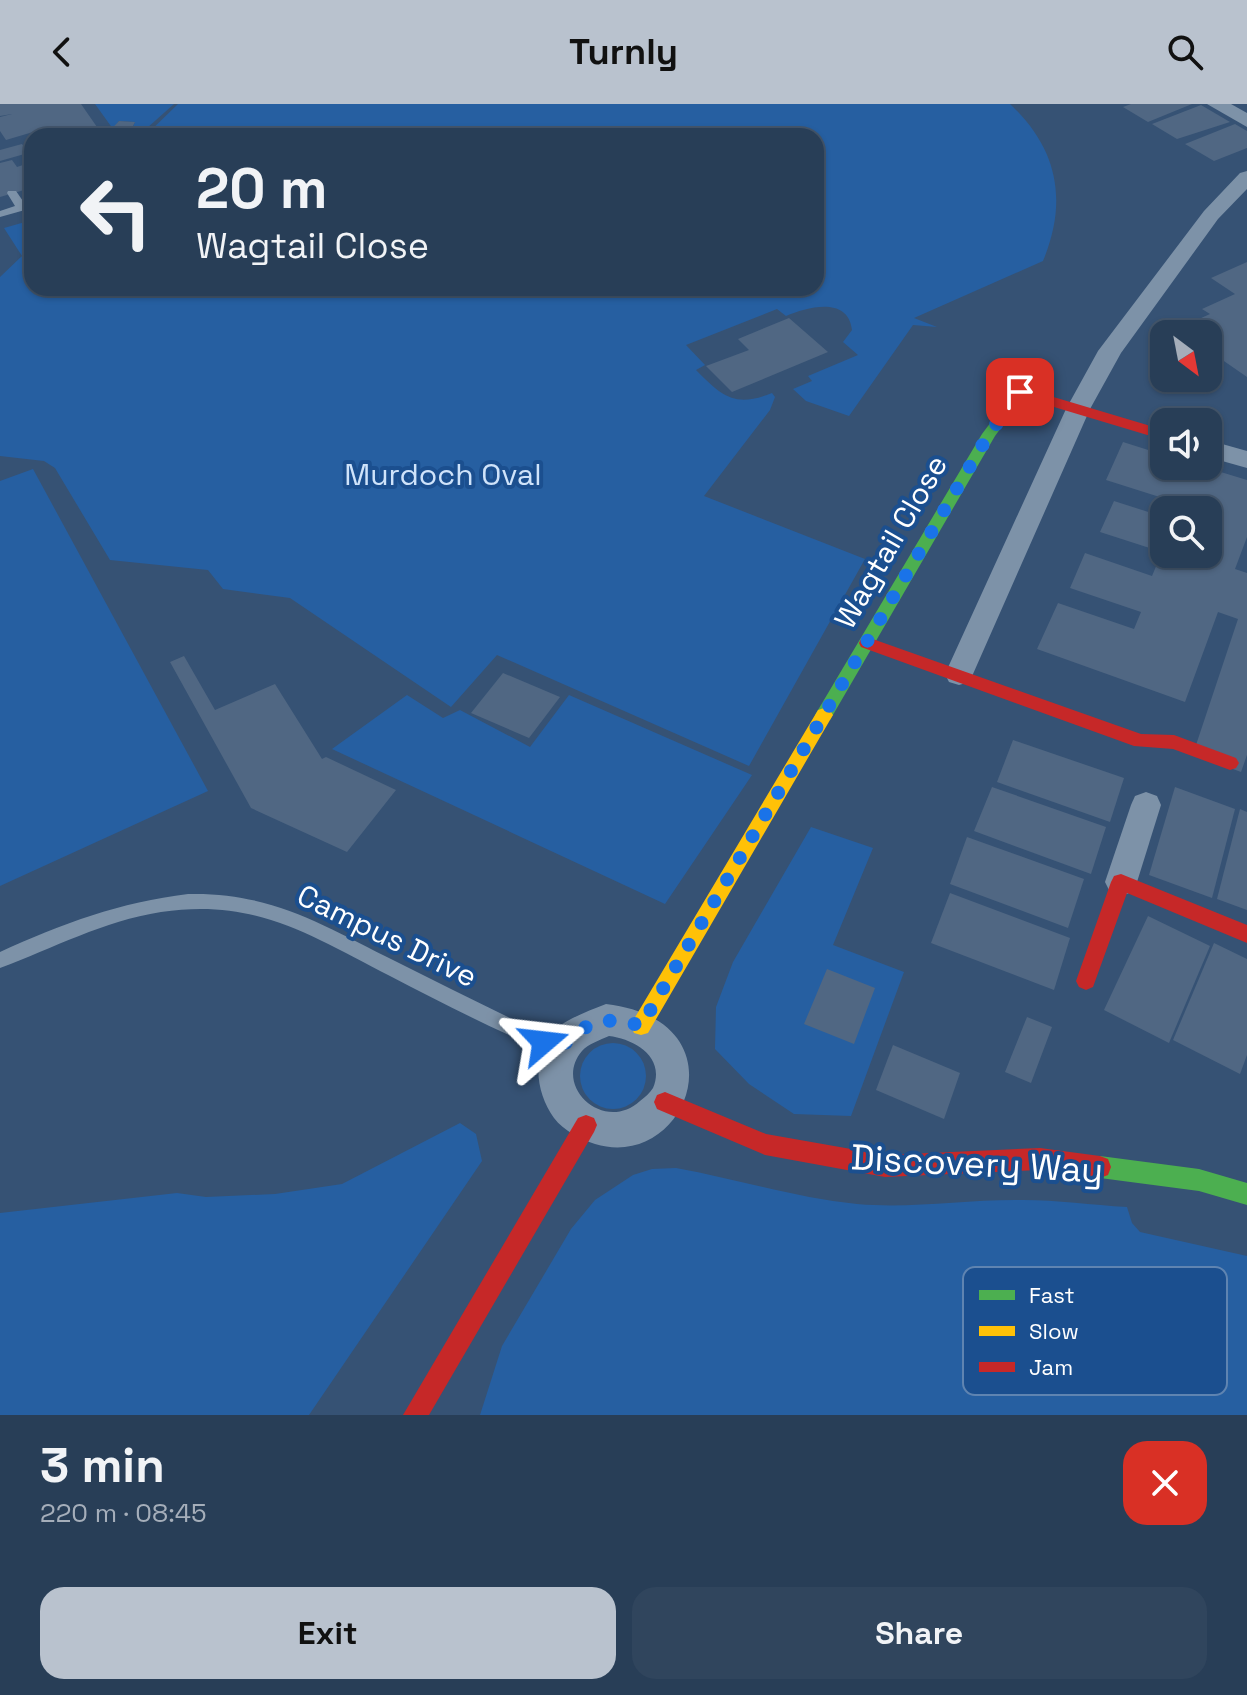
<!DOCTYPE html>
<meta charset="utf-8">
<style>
:root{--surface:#283e57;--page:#30455d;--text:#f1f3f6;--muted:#a5aeba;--line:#44576d;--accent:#b9c2ce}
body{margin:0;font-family:"Space Grotesk",sans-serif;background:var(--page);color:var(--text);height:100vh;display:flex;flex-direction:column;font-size:30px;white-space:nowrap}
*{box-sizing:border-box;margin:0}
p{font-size:26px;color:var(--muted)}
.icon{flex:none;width:44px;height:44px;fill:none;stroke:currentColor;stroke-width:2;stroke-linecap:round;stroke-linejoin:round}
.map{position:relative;height:1311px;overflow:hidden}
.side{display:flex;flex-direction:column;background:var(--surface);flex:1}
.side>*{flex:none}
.guide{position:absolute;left:24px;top:24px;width:800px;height:168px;border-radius:24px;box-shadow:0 2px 6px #0004,0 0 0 2px var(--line);background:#283e57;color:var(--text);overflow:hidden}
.needle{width:52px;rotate:148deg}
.tools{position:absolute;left:1150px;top:216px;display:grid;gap:16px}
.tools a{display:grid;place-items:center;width:72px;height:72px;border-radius:16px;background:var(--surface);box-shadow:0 2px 6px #0004,0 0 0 2px var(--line);font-size:40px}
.pin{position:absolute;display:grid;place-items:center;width:68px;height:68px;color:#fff;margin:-34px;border-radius:16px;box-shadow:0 4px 12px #0006}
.me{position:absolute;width:88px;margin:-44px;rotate:73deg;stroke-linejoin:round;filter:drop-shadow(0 0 6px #0008)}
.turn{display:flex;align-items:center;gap:28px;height:168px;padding:0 40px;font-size:36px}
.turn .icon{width:104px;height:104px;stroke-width:2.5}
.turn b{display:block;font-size:56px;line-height:68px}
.round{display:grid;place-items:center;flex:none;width:84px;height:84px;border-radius:24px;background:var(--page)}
.summary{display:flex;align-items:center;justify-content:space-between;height:136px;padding:0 40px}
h1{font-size:48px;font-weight:600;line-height:60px}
.button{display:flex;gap:16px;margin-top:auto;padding:16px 40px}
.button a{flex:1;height:92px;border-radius:24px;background:var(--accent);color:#111;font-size:32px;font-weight:600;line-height:92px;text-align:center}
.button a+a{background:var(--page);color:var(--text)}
header{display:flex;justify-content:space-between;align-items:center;height:104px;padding:0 40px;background:var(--accent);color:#111;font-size:36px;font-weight:600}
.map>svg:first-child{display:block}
.green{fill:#265fa1}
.building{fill:#506783}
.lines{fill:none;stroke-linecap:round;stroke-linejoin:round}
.lane{fill:#7d92a8;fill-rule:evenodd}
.street{fill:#7d92a8;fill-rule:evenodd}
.fast{fill:#4caf50;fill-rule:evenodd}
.slow{fill:#ffc107;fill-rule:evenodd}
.jam{fill:#c62828;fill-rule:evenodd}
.route{stroke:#1a73e8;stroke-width:14;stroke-dasharray:0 25.2}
.labels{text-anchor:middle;stroke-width:8;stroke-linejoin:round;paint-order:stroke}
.park-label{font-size:30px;fill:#cfe3fa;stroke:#1b4f8f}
.street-label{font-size:30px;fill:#fff;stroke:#1b4f8f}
.near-street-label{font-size:36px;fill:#fff;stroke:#1b4f8f}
.key{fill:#1b4f8f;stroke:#5f84b1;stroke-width:2}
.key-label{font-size:22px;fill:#fff}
</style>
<header><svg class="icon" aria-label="back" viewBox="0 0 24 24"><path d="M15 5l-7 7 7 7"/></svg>Turnly<svg class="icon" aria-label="search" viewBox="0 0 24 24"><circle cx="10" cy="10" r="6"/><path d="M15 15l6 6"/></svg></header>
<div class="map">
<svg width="1247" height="1311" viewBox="0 0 1247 1311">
<rect width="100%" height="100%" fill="#365274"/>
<g class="green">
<path d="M95 0H174L138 32H129L135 18 119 17 113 25Z"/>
<path d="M178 0H1010C1058 45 1068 97 1043 157L914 214 937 223 913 221 849 312 806 297 793 285 812 277 808 272 858 251 843 238 852 226C848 192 808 203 786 212L777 205 686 241 705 261 696 266C723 293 735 304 772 289L775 293 770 306 704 392 865 455 749 662 497 551 451 603 290 494 223 485 208 466 110 456 55 364 44 357 0 352V173L22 152 4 124 32 116V184H816V32H145Z"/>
<path d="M33 365 208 687 0 782V377Z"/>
<path d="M407 591 443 614 460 606 530 643 569 591 752 671 665 800 332 645Z"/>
<path d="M811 723 873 744 833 841 904 868 851 1012 794 1010 749 980 715 945 716 903 733 858Z"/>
<circle cx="613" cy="972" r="33"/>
<path d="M460 1019 476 1030 482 1057 309 1311H0V1109L177 1089 206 1093 275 1090 342 1080Z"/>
<path d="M676 1064C737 1075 796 1094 857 1100 913 1105 967 1095 1023 1096 1057 1096 1092 1101 1127 1103L1132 1119 1140 1128 1247 1152V1311H480L502 1242 571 1125 595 1096 633 1071 652 1065Z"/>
</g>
<g class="building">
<path d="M0 0H81L97 23 74 32H36L33 28 6 36 0 27V13L12 10 0 12Z"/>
<path d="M1131 0H1192L1148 18 1123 3Z"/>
<path d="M1201 1 1230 18 1177 35 1152 20Z"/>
<path d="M119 17 135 18 128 32H105Z"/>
<path d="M1235 20 1247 27V44L1214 57 1185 40Z"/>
<path d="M22 40 28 49 0 57V46Z"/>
<path d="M12 56 17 63 32 58V83L24 72 31 84 0 93V59Z"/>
<path d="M1247 158V273L1208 246V230H1185L1177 225 1210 210 1202 205 1235 190 1211 174Z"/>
<path d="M789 214 828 248 732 288 706 262 749 246 738 235Z"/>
<path d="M1123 338 1164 351V362H1201L1247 376V433L1235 465 1247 469V651L1241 668 1193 650 1238 515 1218 508 1185 598 1037 545 1058 499 1134 525 1141 508 1070 484 1085 449 1152 472 1162 448 1100 428 1114 397 1164 413V450H1208V406H1186L1188 402 1106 376Z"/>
<path d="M184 552 215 606 275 580 322 655 326 653 396 686 347 748 251 704 170 558Z"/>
<path d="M503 569 560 593 529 634 471 609Z"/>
<path d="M1013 636 1124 674 1110 718 997 678Z"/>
<path d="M992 683 1106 723 1091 770 974 727Z"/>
<path d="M1175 683 1235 705 1212 794 1149 771Z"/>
<path d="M1240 705 1247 708V806L1217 795Z"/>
<path d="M967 733 1084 775 1068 824 950 780Z"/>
<path d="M950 789 1070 834 1054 886 931 839Z"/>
<path d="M1148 812 1210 842 1169 939 1104 906Z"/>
<path d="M1214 839 1247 855V951L1240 970 1173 936Z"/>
<path d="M827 865 875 884 854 940 804 920Z"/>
<path d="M1027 913 1052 923 1031 979 1005 968Z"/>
<path d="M893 941 960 969 944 1015 876 986Z"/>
</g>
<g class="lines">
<g class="lane">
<path d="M8 87H16L25 100 32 98V104L0 113V107L15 102 7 89Z"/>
<path d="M188 790C271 788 323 821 395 857 441 880 487 903 533 925L568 938 570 944 568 950 561 953C502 930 446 901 390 872 310 831 256 794 161 808 103 817 54 844 0 864V848C61 820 121 798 188 790Z"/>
</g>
<g class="street">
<path d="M1207 0H1231L1247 9V23Z"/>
<path d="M1247 67V85L1218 115 1121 249 1090 305 973 570 969 578 959 581 949 578 945 570 1066 305 1098 247 1204 107 1240 69Z"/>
<path d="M1208 336 1247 347V364L1208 353Z"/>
<path d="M1146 688 1157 692 1161 701 1137 778 1132 788 1121 792 1110 788 1105 778 1131 701 1135 692Z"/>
<path d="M606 900C746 917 686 1068 595 1040 580 1035 564 1027 554 1014 534 986 530 943 561 921 574 912 591 906 606 900ZM609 932C634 935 666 953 653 984 650 989 645 993 640 997 604 1030 552 982 582 947 588 940 600 936 609 932Z"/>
</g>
<g class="fast">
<path d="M1017 288 1024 293 995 332 830 616H818L815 611 818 606 982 330 1012 290Z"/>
<path d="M1100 1052 1199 1065 1247 1079V1101L1199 1087 1100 1074 1092 1071 1089 1063 1092 1055Z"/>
</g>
<path class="slow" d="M824 604 830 606 833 611 830 616 648 929 641 931 634 929 631 922 634 915 818 606Z"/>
<g class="jam">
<path d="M1020 283 1164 326V336L1024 294 1017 298 1012 296 1010 293 1015 285Z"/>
<path d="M867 533 1141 630 1174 631 1236 654 1239 659 1236 664 1230 666 1173 645 1134 642 861 543 859 539 861 535Z"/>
<path d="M1121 770 1247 821V839L1127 789 1093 883 1086 886 1079 883 1076 877 1111 778 1114 772Z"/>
<path d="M665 988 766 1030 885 1051 1040 1044 1100 1052 1108 1055 1111 1063 1108 1071 1100 1074 1040 1066 885 1073 765 1051 657 1005 654 998 657 991Z"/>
<path d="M586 1011 594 1014 597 1021 594 1028 429 1311H403L578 1014Z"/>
</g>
</g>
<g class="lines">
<path class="route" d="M544 938 561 944C583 917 609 911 641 922L989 330 1020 288"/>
</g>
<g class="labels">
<g class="park-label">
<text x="443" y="381">Murdoch Oval</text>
</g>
<g class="street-label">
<text transform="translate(891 438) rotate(-60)" y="10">Wagtail Close</text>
<text transform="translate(387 832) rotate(26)" y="10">Campus Drive</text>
</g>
<g class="near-street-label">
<text transform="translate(977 1059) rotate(3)" y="13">Discovery Way</text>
</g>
</g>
<rect x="963" y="1163" width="264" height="128" rx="12" class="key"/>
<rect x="979" y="1186" width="36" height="10" fill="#4caf50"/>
<rect x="979" y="1222" width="36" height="10" fill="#ffc107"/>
<rect x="979" y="1258" width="36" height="10" fill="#c62828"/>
<g class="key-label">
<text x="1029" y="1199">Fast</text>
<text x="1029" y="1235">Slow</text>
<text x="1029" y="1271">Jam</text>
</g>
</svg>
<div class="tools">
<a><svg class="needle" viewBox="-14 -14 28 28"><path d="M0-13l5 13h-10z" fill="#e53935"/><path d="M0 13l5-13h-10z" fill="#a5aeba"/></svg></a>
<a><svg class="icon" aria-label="sound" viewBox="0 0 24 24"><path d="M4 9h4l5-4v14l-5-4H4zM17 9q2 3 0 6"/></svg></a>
<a><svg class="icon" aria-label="search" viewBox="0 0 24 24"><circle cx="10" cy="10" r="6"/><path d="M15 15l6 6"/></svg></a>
</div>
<div class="pin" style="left:1020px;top:288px;background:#d93025"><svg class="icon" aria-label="arrive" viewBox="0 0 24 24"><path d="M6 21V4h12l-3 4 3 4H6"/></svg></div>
<svg class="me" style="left:544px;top:938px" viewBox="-20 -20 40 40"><path d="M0-17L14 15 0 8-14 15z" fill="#1a73e8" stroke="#fff" stroke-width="4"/></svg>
<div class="guide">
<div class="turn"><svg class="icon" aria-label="left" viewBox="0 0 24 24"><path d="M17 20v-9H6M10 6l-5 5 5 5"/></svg><div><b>20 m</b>Wagtail Close</div></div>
</div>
</div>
<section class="side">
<div class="summary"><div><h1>3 min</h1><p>220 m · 08:45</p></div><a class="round" style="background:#d93025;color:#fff"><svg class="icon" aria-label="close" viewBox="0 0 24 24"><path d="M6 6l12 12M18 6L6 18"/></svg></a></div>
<div class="button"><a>Exit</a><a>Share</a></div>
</section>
